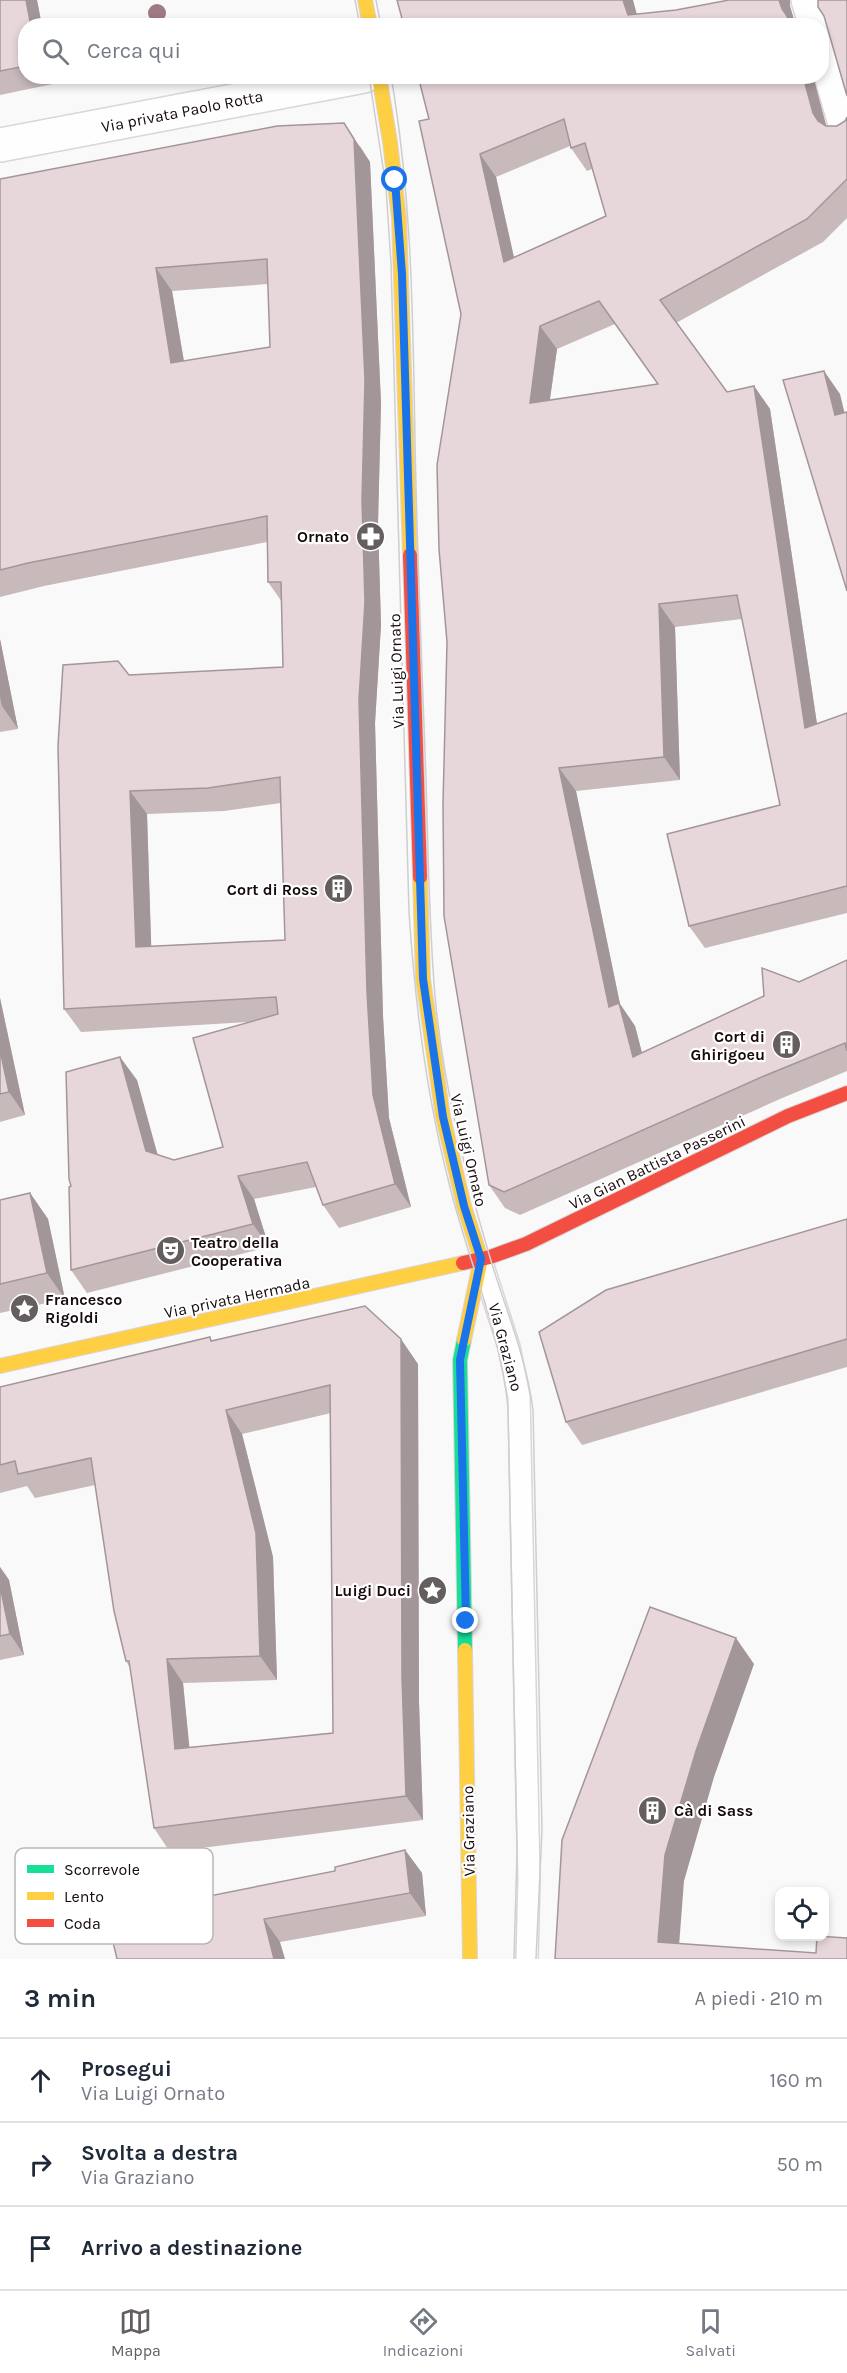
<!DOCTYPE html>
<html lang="it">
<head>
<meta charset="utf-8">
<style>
  :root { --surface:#fff; --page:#f6f6f7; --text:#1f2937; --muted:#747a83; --line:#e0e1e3; --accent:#655e5e }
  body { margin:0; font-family:Karla,sans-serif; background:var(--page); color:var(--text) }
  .controls { position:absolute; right:18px; bottom:18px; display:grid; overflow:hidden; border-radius:12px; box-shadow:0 3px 9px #0003 }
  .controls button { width:54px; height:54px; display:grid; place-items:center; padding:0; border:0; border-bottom:2px solid var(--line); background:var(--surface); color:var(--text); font:30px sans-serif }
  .stop { position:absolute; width:18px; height:18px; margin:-14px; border:4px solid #1a73e8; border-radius:50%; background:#fff }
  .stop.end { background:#1a73e8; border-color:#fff; box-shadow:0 2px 6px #0008 }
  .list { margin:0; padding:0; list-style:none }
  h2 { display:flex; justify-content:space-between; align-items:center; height:78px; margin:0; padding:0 24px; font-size:26px }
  h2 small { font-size:20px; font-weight:400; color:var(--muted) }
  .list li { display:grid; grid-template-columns:39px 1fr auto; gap:18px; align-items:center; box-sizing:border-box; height:84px; padding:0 24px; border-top:2px solid var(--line) }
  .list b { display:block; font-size:22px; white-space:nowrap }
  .list p { margin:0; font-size:20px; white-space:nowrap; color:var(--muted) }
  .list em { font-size:20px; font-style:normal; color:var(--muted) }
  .icon { flex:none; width:33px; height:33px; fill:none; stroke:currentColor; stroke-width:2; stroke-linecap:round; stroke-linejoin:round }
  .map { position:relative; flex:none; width:847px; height:1959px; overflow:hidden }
  .search { position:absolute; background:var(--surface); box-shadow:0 3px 9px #0003; left:18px; right:18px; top:18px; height:66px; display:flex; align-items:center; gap:15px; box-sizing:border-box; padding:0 21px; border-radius:24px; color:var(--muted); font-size:22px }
  .sheet { height:330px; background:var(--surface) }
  nav { display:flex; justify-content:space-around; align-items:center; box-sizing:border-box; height:84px; border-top:2px solid var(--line); background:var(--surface); font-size:16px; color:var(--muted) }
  nav a { display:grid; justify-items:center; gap:3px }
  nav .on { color:var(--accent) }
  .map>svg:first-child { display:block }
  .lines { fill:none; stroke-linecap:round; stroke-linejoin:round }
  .lane-casing { stroke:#dcd4d5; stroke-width:24 }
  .street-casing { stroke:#dcd4d5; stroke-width:36 }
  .fast-casing { stroke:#dcd4d5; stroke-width:16 }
  .slow-casing { stroke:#dcd4d5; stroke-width:16 }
  .jam-casing { stroke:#dcd4d5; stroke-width:16 }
  .lane { stroke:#fefefe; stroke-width:21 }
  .street { stroke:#fefefe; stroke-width:33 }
  .fast { stroke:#16e098; stroke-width:14 }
  .slow { stroke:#ffcf43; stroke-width:14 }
  .jam { stroke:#f24e42; stroke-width:14 }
  .tram { stroke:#cfcece; stroke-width:1.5 }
  .tree { fill:#9e7a83 }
  .wall { fill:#c8b9bb; fill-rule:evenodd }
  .shaded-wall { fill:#a29699 }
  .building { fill:#e8d7da; stroke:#a29699; stroke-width:1.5; fill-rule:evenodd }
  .route { stroke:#1a73e8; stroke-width:8 }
  .labels { text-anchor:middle; stroke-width:4.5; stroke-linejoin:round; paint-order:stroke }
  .street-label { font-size:16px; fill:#160a0b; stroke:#fff }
  .poi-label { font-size:16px; font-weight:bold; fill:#160a0b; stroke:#fff; text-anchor:end }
  .key { fill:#fff; stroke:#b9b6b6; stroke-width:1.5 }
  .key-label { font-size:16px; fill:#160a0b }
</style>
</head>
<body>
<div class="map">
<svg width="847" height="1959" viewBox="0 0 847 1959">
  <rect width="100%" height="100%" fill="#f9f9f9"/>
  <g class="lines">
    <defs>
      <path id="lane" d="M483,1266L509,1347L519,1397L529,1878L527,1959"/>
      <g id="street">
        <path d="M808,0L816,26"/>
        <path d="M822,44L847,131"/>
        <path d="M0,145L364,76"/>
      </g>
      <path id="fast" d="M464,1340L460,1360L465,1650"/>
      <g id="slow">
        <path d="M365,0L370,26"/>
        <path d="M379,76L390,142L399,218L410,555"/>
        <path d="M420,877L423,979L443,1117L464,1206L481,1259L464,1340"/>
        <path d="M0,1366L463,1263"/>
        <path d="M465,1650L470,1959"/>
      </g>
      <g id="jam">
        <path d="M410,555L420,877"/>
        <path d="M463,1263L490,1257L526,1244L788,1116L847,1093"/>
      </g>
    </defs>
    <use href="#lane" class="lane-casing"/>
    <use href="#street" class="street-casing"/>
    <use href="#fast" class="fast-casing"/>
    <use href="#slow" class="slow-casing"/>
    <use href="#jam" class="jam-casing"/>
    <use href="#lane" class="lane"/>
    <use href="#street" class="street"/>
    <use href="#fast" class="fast"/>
    <use href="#slow" class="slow"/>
    <use href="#jam" class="jam"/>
    <g class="tram">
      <path d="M355,0L360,26"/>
      <path d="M376,0L381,26"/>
      <path d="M369,76L386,187L391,263L409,912C415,1004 426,1094 449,1183C467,1259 501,1331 508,1408L517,1853L514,1959"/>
      <path d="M391,76C412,197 413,319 415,441C417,554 422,667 426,779C428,851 429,924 435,996C443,1083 464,1170 489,1254C504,1306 526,1355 533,1410L542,1830L536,1959"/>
    </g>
  </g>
  <circle class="tree" cx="157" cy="13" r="9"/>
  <g class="wall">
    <path d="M0,0H37L42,26H26V76H52L53,84L0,95Z"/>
    <path d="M418,76H813L826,126H837L845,121L847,117V218L823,242L676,323L727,392L754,386L770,409L817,724L847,713V913L705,948L689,926L780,805L742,619L675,627L680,780L576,791L620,1004L635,1026L642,1053L847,960V1071L780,1099L520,1215L505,1208L489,1185L461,314L429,119ZM570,146L571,148L587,171L592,169L606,216L514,257L496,177ZM615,324L658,384L550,400L557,349Z"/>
    <path d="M360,146L370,162L381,403L378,524L381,625L375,723L383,1016L389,1118L411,1207L339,1228L323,1205L316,1187L254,1199L269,1247L87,1293L71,1270V1186L137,1080L157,1155L174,1160L223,1147L248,1022L81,1032L64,1009L129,675L283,667L282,602L268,582L267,542L44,586L0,597V179ZM268,284L270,347L184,361L172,291ZM281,803L285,940L151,946L147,814L224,811Z"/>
    <path d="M0,639L18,729L0,732Z"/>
    <path d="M0,998L25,1115L0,1122Z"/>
    <path d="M30,1193L48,1219L65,1299L0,1313V1200Z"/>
    <path d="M847,1219V1367L582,1445L566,1422Z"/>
    <path d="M212,1340L418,1364L419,1702L423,1820L170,1852L154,1828L130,1668L126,1661L95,1485L35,1498L27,1486L0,1493V1387ZM331,1413L333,1733L189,1747L183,1683L277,1680L273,1557L242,1434Z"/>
    <path d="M0,1567L9,1580L24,1655L0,1660Z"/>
    <path d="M405,1850L422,1873L426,1916L280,1942L117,1959L335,1871Z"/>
  </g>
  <g class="shaded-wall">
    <path d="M26,0H37L42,26H31Z"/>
    <path d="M623,0H633L640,26L628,15Z"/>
    <path d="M779,0H790V6L796,26H789Z"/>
    <path d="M48,76H52L53,84Z"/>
    <path d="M803,76H813L829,136L813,113Z"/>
    <path d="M344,123L370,162L381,403L378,524L381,625L375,723L383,1016L389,1118L411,1207L395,1184L373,1095L367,992Z"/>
    <path d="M480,154L496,177L520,285L504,262Z"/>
    <path d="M156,268L172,291L188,386L171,363Z"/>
    <path d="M540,326L557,349L546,426L530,403Z"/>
    <path d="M824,371L840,394L847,423L835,415Z"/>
    <path d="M754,386L770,409L821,751L805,728Z"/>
    <path d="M659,604L675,627L680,780L664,757Z"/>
    <path d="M0,639L18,729L2,706L0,697Z"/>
    <path d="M559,768L576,791L620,1004L635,1026L649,1080L633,1057L609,1007Z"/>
    <path d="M130,791L147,814L152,970L136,947Z"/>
    <path d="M0,998L25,1115L9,1092L0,1050Z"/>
    <path d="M120,1057L137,1080L163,1174L146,1151Z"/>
    <path d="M238,1176L254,1199L269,1247L253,1224Z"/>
    <path d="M30,1193L48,1219L65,1299L47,1273Z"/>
    <path d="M401,1339L418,1364L419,1702L423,1820L406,1796L402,1678Z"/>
    <path d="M226,1410L242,1434L273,1557L277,1680L260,1656Z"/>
    <path d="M0,1567L9,1580L24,1655L10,1634L0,1586Z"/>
    <path d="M736,1638L754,1664L714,1777L684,1881L678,1959L658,1942L665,1855L696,1751Z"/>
    <path d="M167,1659L183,1683L192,1773L175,1749Z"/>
    <path d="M405,1850L422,1873L426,1916L410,1893Z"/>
    <path d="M264,1919L280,1942L285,1959H274Z"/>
  </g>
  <g class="building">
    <path d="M0,0H26L31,26H26V66L0,71Z"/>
    <path d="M397,0H623L628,15L676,10L729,0H779L782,9L787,16L789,26H404Z"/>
    <path d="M818,0H847V96L824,16L818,7Z"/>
    <path d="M418,76H803L813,113L818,121L826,126H837L845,121L847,117V179L807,219L660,300L727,392L754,386L805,728L847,713V886L689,926L667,834L780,805L737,595L659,604L664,757L559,768L609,1007L619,1003L633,1057L764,996L762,968L799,982L847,960V1051L845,1043L764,1076L504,1192L489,1185L444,916L443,804L447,642L439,549L437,465L461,314L419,121L429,119ZM564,119L571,148L585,143L606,216L504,262L480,154ZM599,301L658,384L530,403L540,326Z"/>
    <path d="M344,123L354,139L365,380L362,501L365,602L359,700L367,992L373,1095L395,1184L323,1205L307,1162L238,1176L253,1224L71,1270L69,1187L71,1186L69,1179L66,1072L120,1057L146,1151L174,1160L223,1147L193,1038L278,1014L276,997L64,1009L58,746L63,665L118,661L129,675L283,667L281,582H268L267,516L28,563L0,570V179L277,126ZM267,259L270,347L171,363L156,268ZM280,777L285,940L136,947L130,791L208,788Z"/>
    <path d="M824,371L835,415L847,412V591L783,380Z"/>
    <path d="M0,1050L9,1092L0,1094Z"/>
    <path d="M30,1193L47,1273L0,1284V1200Z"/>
    <path d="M847,1219V1339L566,1422L539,1332L606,1290Z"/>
    <path d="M365,1306L401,1339L402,1678L406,1796L154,1828L129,1661H126L114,1611L91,1458L18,1474L15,1461L0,1465V1387L210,1337L211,1341ZM330,1385L333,1733L175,1749L167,1659L260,1656L256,1533L226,1410Z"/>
    <path d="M0,1586L10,1634L0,1636Z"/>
    <path d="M650,1607L736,1638L696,1751L665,1855L658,1942L816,1953L817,1936L847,1938V1959H555L562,1840Z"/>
    <path d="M405,1850L410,1893L264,1919L274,1959H117L108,1921L199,1900V1898L335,1871V1867Z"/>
  </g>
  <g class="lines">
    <path class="route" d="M395,180L402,274L423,979L443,1117L464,1206L481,1259L460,1360L466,1621"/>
  </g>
  <defs>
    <symbol id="pharmacy-disc" viewBox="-11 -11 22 22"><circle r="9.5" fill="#655e5e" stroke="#fff"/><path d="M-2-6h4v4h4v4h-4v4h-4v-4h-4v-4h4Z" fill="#fff"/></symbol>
    <symbol id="building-disc" viewBox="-11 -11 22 22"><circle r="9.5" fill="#655e5e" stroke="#fff"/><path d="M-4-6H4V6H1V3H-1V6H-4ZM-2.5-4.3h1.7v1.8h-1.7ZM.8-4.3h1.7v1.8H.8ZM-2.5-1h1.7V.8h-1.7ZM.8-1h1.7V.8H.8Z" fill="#fff"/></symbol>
    <symbol id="theatre-disc" viewBox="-11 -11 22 22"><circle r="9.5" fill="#655e5e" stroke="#fff"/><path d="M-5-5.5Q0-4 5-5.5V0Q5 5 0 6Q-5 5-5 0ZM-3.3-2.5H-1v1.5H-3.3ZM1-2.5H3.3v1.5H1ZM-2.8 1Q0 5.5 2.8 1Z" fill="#fff"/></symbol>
    <symbol id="sight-disc" viewBox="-11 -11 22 22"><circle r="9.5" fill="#655e5e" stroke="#fff"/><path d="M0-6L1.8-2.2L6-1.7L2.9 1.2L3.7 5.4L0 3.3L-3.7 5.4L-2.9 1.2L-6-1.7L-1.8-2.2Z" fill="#fff"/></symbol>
  </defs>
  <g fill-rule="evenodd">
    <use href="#pharmacy-disc" x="354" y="520" width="33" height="33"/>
    <use href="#building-disc" x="322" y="872" width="33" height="33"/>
    <use href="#building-disc" x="770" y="1028" width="33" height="33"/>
    <use href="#theatre-disc" x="154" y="1234" width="33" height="33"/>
    <use href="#sight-disc" x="8" y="1292" width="33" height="33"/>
    <use href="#sight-disc" x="416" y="1574" width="33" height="33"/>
    <use href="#building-disc" x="636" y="1794" width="33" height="33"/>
  </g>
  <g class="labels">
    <g class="street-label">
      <text transform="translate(182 111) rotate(-11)" y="6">Via privata Paolo Rotta</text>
      <text transform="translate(396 671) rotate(-92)" y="6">Via Luigi Ornato</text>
      <text transform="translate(469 1150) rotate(77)" y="6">Via Luigi Ornato</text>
      <text transform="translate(657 1162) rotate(-26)" y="6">Via Gian Battista Passerini</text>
      <text transform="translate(237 1297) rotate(-12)" y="6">Via privata Hermada</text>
      <text transform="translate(506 1347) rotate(75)" y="6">Via Graziano</text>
      <text transform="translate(468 1831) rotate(-91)" y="6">Via Graziano</text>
    </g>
    <g class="poi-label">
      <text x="349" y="542">Ornato</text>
      <text x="318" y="895">Cort di Ross</text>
      <text x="765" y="1042">Cort di<tspan x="765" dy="18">Ghirigoeu</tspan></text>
      <text x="191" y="1248" text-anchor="start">Teatro della<tspan x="191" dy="18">Cooperativa</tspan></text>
      <text x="45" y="1305" text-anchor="start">Francesco<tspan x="45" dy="18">Rigoldi</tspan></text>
      <text x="411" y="1596">Luigi Duci</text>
      <text x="674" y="1816" text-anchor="start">Cà di Sass</text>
    </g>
  </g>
  <rect x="15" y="1848" width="198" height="96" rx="9" class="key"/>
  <rect x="27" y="1865" width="27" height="8" fill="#16e098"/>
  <rect x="27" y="1892" width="27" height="8" fill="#ffcf43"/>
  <rect x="27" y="1919" width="27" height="8" fill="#f24e42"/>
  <g class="key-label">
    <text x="64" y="1875">Scorrevole</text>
    <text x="64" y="1902">Lento</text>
    <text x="64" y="1929">Coda</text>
  </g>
</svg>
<div class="controls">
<button><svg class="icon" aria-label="locate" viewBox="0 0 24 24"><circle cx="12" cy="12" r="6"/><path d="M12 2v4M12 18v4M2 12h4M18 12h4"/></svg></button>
</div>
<div class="stop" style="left:395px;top:180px"></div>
<div class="stop end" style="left:466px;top:1621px"></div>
<div class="search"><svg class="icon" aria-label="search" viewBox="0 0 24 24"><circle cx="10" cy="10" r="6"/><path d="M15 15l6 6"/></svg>Cerca qui</div>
</div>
<section class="sheet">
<h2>3 min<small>A piedi · 210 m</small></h2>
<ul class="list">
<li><svg class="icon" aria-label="ahead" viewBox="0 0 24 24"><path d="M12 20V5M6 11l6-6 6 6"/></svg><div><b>Prosegui</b><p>Via Luigi Ornato</p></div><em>160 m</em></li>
<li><svg class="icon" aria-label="right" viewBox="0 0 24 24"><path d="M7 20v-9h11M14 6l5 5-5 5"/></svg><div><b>Svolta a destra</b><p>Via Graziano</p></div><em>50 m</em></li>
<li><svg class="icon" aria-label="arrive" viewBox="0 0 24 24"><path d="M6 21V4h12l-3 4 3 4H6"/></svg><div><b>Arrivo a destinazione</b></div></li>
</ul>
</section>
<nav>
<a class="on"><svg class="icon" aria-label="map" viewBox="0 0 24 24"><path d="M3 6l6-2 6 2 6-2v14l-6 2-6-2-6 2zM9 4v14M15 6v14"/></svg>Mappa</a>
<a><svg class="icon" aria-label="directions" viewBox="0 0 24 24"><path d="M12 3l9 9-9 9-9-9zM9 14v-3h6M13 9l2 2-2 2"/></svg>Indicazioni</a>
<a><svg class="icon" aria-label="saved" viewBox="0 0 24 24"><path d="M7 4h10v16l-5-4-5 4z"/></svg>Salvati</a>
</nav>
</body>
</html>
